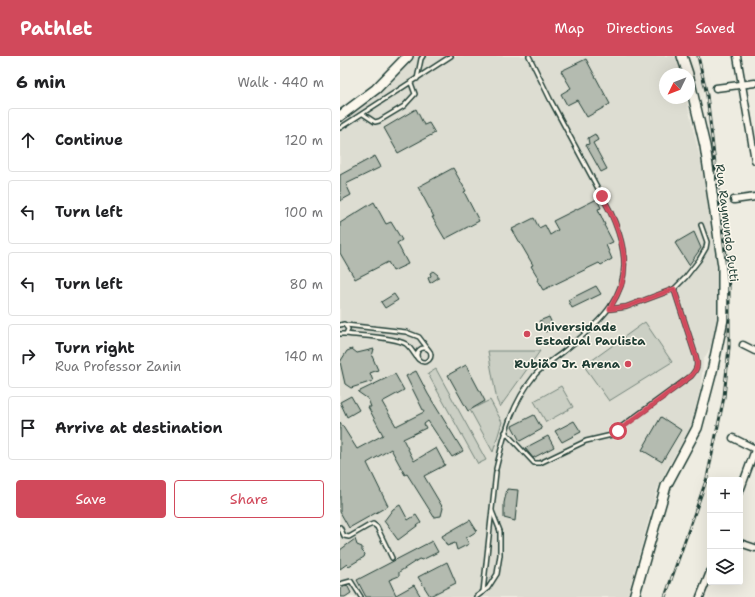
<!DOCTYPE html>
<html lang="en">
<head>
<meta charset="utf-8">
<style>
  :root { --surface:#fff; --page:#f6f6f6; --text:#202124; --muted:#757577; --line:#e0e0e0; --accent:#d1495b }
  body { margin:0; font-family:"Shantell Sans",sans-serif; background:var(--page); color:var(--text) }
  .controls { position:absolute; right:12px; bottom:12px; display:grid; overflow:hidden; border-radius:4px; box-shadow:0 4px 16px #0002 }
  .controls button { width:36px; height:36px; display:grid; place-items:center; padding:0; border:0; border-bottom:1px solid var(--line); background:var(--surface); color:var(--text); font:20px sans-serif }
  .compass { position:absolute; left:319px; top:12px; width:36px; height:36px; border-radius:50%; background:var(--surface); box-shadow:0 4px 16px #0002; rotate:227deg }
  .stop { position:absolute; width:12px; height:12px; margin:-9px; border:3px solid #d1495b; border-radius:50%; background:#fff }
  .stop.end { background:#d1495b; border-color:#fff; box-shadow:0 1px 4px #0008 }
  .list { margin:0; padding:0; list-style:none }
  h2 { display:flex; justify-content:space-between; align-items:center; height:52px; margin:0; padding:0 16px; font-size:17px }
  h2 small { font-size:13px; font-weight:400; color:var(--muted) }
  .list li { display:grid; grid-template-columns:26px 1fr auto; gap:12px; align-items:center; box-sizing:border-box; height:64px; margin:0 8px 8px; padding:0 8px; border:1px solid var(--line); border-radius:4px }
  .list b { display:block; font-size:15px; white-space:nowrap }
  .list p { margin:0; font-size:13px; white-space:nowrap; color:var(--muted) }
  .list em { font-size:13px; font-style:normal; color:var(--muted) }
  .actions { display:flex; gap:8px; padding:12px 16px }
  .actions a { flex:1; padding:9px 0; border:1px solid var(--accent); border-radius:4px; text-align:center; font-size:14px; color:var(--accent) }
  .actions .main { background:var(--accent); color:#fff }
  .icon { flex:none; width:22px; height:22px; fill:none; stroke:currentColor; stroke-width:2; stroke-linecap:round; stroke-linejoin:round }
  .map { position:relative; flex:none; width:415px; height:541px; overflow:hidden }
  header { display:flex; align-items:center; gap:24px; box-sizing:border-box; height:56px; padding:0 20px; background:var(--accent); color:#fff }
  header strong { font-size:19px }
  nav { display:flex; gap:22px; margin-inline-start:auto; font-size:14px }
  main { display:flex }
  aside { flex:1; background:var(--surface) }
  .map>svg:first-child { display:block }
  .built { fill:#ddddd2 }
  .green { fill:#cbcfc4; stroke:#75867c }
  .building { fill:#b4bbb0; stroke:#1f3d34 }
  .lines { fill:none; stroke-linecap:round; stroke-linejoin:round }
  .lane-casing { stroke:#1f3d34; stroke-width:6 }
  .street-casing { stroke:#1f3d34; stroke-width:9 }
  .secondary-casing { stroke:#1f3d34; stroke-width:12 }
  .lane { stroke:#fbf7ec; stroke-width:3 }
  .street { stroke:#fbf7ec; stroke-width:6 }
  .secondary { stroke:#fbf7ec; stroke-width:9 }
  .rail-casing { stroke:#1f3d34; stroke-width:3 }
  .rail { stroke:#fbf7ec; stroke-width:1.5; stroke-dasharray:4.5; stroke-linecap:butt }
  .route { stroke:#d1495b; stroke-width:5 }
  .poi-dot { fill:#d1495b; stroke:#fbf7ec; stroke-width:1.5 }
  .labels { text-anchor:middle; stroke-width:3; stroke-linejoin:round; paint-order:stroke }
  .street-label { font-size:12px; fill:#1f3d34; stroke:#fbf7ec }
  .poi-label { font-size:12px; font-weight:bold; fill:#1f3d34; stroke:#fbf7ec; text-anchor:start }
</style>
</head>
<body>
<header>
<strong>Pathlet</strong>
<nav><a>Map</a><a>Directions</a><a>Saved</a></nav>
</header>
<main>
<aside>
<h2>6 min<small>Walk · 440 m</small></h2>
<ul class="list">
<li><svg class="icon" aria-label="ahead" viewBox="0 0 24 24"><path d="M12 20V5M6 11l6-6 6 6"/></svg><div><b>Continue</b></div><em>120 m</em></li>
<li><svg class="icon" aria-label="left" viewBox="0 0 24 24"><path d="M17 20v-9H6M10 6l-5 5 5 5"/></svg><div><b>Turn left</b></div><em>100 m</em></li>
<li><svg class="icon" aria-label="left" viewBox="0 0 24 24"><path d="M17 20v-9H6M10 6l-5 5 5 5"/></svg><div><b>Turn left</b></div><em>80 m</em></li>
<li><svg class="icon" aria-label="right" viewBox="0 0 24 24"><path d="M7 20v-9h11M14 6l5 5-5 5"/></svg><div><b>Turn right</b><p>Rua Professor Zanin</p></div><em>140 m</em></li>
<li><svg class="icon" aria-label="arrive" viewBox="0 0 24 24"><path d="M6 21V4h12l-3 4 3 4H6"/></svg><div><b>Arrive at destination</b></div></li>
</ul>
<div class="actions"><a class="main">Save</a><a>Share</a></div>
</aside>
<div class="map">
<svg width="415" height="541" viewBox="0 0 415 541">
  <rect width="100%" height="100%" fill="#eeece1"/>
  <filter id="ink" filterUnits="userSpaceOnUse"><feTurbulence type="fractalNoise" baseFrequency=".025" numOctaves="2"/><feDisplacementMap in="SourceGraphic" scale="8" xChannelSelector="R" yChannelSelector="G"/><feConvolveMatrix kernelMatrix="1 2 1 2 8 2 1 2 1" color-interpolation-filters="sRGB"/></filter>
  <g filter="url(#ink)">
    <path class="built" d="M72,0H335L341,18H325V42H346L362,111L379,226L378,265L370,292L363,305L361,330L350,372L328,411L317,434L287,541H0V62Z"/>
    <g class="green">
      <path d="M305,266L332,306L269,345L244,310Z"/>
      <path d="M148,295H200L160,351L157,345Z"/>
      <path d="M96,313L146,404L138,408L88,318Z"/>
      <path d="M221,330L233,351L206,366L194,345Z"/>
      <path d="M150,344L162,366L153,396L130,354Z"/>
    </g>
    <g class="building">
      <path d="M246,3L270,48L247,61L237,44L227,49L221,38L231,32L221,15Z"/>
      <path d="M76,53L84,69L89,67L95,77L58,97L44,72Z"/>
      <path d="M255,78L258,84L253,87L267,113L261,116L246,89L249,88L248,82Z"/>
      <path d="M35,100L41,111L6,128L11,139L0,145V119Z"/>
      <path d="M113,112L126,135L124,136L139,165L105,183L92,161H94L78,131Z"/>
      <path d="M257,143L261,152L258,153L265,169H264L273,186L266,189L272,203L261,209L259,207L203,234L197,224L199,223L191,210L193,209L172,173L194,162L199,172L205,169L210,179L218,174L213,165Z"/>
      <path d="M34,146L46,168L51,166L62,184L57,187L68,208L53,215L48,206L15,223L0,197V167Z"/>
      <path d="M354,176L361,192L349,209L335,187Z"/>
      <path d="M93,215L98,219V222L90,227L88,222L91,220L90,217Z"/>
      <path d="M256,230L261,238L232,252L228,244Z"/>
      <path d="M54,238L58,244L45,252L41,246Z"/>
      <path d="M209,261L214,272L205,276L199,265Z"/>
      <path d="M12,293L17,297L34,293L32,300L38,314L30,317L33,325L11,332L5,328L0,306L7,295Z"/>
      <path d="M126,309L145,345L128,355L108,319Z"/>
      <path d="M76,315L88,338L123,395L112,401L88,365L84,368L86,372L63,383L74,405L96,392L105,409L84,420L103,452L101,460L94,461L67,418L65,419L51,393L27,407L48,450L9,472L0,456V366L17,393L43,379L28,351H31L28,343L18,336L55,318L64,334L42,346L56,370L84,356L66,320Z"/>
      <path d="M11,340L19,354L7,361L0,346Z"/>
      <path d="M194,359L202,373L180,385L172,370Z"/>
      <path d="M321,361L341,374L322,406L302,394Z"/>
      <path d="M234,365L241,376L222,386L215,375Z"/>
      <path d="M208,380L214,391L193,402L185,392Z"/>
      <path d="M167,433L178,434L175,465L164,462V447Z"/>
      <path d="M60,449L68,464L76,459L81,467L58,484L44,465L53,453Z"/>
      <path d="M130,464L137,475L126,482L129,488L117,494L115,487L107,490L102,480Z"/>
      <path d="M15,483L17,489L22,491V495L25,498L24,501L9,510L7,508L0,513V494Z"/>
      <path d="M92,485L98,496L82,504L79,503L59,516V520L49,524L56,539L74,529L81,541H26L17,524Z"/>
      <path d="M107,506L116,527L90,540L78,521Z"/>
      <path d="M7,529L11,537L5,541H0V533Z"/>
    </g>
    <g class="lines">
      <defs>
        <g id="lane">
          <path d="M77,23L81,3L83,0"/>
          <path d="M23,58L35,66L39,65L64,50L75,38L71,27"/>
          <path d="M0,72L111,0"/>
          <path d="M270,253L286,251L334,233L345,222L359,204L366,192L367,186L361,169"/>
          <path d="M0,269L4,268L8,273L6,278H0"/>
          <path d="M6,269L66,276L79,281L88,293"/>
          <path d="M6,278C20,280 55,281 66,288C71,292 74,298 78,303"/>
          <circle cx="84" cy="299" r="7"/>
          <path d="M165,376L194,407H200L246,385L276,378L281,371L351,320C357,313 358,310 356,301L334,233"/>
          <path d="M156,413C165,376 171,349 195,319C202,310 219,300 228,292C259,267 291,239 283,195C281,181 276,168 270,155L211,45L189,0"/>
          <path d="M0,471L4,480L9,481L28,470L33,468L37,471L52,502"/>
          <path d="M0,528L11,525L21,541"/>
          <path d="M143,536L156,416"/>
          <path d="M136,541L148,532L157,518L160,499V475L152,455"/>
        </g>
        <g id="street">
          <path d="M397,0L415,104"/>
          <path d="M376,32L415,27"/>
          <path d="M394,144L415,141"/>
          <path d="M403,289L415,295"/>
          <path d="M393,382L415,393"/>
          <path d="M400,435L415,394"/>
          <path d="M400,487L415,492"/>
          <path d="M360,541L370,516"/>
        </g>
        <g id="secondary">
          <path d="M342,0L348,18"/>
          <path d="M0,60L36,33L68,0"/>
          <path d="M294,541L326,430L357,372L373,311L383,263V210L365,90L349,22"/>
        </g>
      </defs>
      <use href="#lane" class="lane-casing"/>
      <use href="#street" class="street-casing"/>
      <use href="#secondary" class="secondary-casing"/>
      <use href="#lane" class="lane"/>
      <use href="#street" class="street"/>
      <use href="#secondary" class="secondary"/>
      <defs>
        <path id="rail" d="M325,541L367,422L384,341L389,291V231L367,39L358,0"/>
      </defs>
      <use href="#rail" class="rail-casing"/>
      <use href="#rail" class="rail"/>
    </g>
  </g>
  <g class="lines" filter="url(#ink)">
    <path class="route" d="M262,140C276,165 290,198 282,227C279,236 274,244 270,253L286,251L334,233L356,301C358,310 357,313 351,320L278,375"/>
  </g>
  <g class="poi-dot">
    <circle cx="187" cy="278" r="4"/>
    <circle cx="288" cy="308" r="4"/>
  </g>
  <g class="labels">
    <g class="street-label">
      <text transform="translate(387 167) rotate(83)" y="4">Rua Raymundo Putti</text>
    </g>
    <g class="poi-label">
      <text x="195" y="275">Universidade<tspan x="195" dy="14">Estadual Paulista</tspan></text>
      <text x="280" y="312" text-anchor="end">Rubião Jr. Arena</text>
    </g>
  </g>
</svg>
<div class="controls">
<button>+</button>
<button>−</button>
<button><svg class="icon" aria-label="layers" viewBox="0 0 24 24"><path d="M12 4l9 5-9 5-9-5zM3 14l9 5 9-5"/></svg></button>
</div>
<svg class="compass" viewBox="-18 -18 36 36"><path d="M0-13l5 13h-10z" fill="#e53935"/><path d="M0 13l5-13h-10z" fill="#757577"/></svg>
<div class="stop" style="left:278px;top:375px"></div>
<div class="stop end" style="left:262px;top:140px"></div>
</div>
</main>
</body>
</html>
